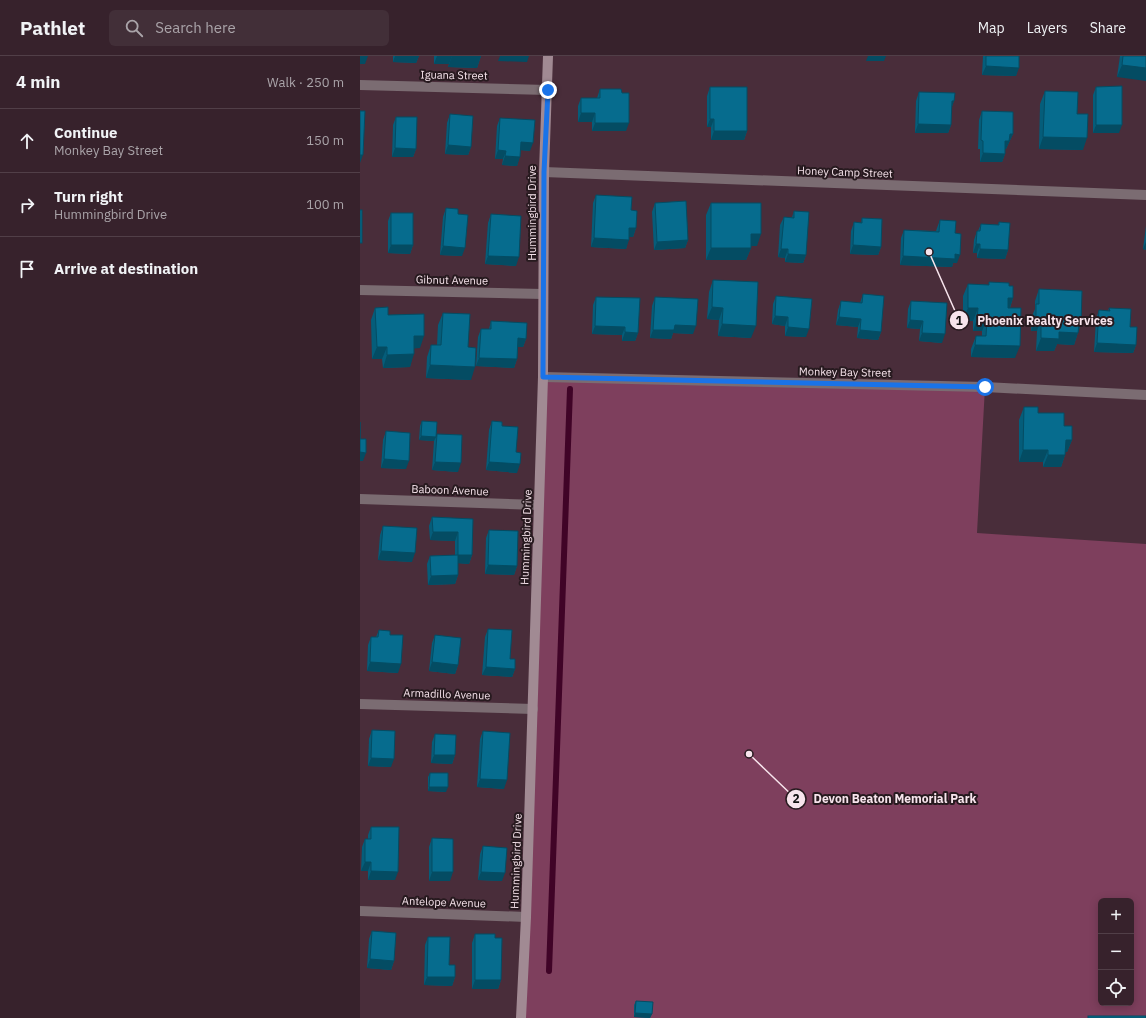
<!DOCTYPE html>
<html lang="en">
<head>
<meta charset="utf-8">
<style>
  :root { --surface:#37222c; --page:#422f38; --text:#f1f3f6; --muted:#aaa4a9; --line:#513f48 }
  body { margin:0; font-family:"IBM Plex Sans",sans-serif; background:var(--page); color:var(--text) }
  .controls { position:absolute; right:12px; bottom:12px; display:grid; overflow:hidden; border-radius:6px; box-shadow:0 2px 10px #0003 }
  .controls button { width:36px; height:36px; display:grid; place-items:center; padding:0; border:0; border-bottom:1px solid var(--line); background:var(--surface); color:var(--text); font:20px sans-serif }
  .stop { position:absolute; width:12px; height:12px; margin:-9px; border:3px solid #1a73e8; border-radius:50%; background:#fff }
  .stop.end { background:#1a73e8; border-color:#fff; box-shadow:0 1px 4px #0008 }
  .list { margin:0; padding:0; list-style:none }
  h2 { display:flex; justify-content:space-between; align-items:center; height:52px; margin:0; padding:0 16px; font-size:17px }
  h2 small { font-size:13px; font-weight:400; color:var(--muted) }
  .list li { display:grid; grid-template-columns:26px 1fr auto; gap:12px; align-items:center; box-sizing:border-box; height:64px; padding:0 16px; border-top:1px solid var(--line) }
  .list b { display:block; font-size:15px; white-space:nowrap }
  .list p { margin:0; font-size:13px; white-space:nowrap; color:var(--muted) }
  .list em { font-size:13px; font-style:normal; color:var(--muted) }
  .icon { flex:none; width:22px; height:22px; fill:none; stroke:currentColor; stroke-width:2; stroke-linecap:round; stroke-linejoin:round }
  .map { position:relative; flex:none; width:786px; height:962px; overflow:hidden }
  header { display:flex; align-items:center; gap:24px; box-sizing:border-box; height:56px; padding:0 20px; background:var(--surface); border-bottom:1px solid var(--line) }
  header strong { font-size:19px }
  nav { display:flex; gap:22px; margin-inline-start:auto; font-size:14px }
  .search { width:280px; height:36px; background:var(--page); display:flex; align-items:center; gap:10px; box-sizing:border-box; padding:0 14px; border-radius:6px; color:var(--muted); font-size:15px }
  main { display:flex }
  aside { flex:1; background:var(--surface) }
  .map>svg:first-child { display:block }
  .green { fill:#7e3f5d; fill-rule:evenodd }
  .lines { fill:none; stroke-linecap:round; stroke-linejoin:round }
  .stream { stroke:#400427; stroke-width:6 }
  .street { stroke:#7b6c72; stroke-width:10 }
  .secondary { stroke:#a18a93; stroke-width:10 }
  .wall { fill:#055d7a }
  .shaded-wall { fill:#044c63 }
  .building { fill:#066c8e; stroke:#044c63 }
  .route { stroke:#1a73e8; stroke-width:5 }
  .labels { text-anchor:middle; stroke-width:4; stroke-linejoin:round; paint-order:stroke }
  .street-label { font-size:11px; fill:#f7e4ec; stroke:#271a1f }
  .leader { fill:none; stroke:#f7e4ec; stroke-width:1.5 }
  .callout-dot { fill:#f7e4ec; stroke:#271a1f; stroke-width:1.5 }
  .mark-label { font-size:12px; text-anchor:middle; font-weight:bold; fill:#111 }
  .callout-label { font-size:12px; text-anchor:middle; font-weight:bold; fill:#f7e4ec; stroke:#271a1f; stroke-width:4; stroke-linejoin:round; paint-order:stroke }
</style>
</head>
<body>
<header>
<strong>Pathlet</strong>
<div class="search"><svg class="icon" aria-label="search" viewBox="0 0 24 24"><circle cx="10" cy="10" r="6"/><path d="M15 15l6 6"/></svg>Search here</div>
<nav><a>Map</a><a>Layers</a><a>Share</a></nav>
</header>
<main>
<aside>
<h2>4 min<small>Walk · 250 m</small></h2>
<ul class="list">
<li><svg class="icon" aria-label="ahead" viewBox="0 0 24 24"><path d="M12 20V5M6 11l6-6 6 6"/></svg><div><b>Continue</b><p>Monkey Bay Street</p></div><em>150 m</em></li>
<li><svg class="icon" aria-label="right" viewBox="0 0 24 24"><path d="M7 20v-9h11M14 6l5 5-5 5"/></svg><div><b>Turn right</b><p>Hummingbird Drive</p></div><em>100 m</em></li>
<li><svg class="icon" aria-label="arrive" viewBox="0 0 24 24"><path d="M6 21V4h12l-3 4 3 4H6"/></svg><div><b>Arrive at destination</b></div></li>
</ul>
</aside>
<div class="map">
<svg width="786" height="962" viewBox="0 0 786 962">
  <rect width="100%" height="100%" fill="#492d3a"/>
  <path class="green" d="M183,321L625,331L617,477L786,488V962H161ZM741,845H771V947H741Z"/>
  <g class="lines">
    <path class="stream" d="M189,915L210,333"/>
    <g class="street">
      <path d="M0,29L188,34"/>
      <path d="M184,116L786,139"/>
      <path d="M0,234L183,238"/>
      <path d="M183,321L625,331L786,339"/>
      <path d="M0,443L178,449"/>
      <path d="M0,648L173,653"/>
      <path d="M0,855L166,861"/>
    </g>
    <path class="secondary" d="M161,962L166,861L183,321L184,116L188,0"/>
  </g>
  <g class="wall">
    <path d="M33,0H59L56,7L33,6Z"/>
    <path d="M74,0H121L117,12L88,11L89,8H74Z"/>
    <path d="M623,0H659L656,20L622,19Z"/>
    <path d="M760,0H786L757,21Z"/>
    <path d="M350,31L387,75L384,84H351V71H347V40Z"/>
    <path d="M736,31L759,77H733V39Z"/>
    <path d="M240,33L266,75H232V66H218V50L221,42H237Z"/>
    <path d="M685,35L717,58L723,94L679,93L680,48Z"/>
    <path d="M559,36L594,45L591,53V69L588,77H555L556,45Z"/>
    <path d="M622,55L653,78L646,93H645V98L642,106H620V93H618L619,64Z"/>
    <path d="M90,58L111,91L108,99L85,98L87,67Z"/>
    <path d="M36,61L56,93L53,101H32L33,69Z"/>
    <path d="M140,62L170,95L161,94L157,110L142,109L143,103H135L137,70Z"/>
    <path d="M236,139L271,154L276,172L273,181H269L266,193L231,191L233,147Z"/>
    <path d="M295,147L328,184L325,192L294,194L292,156Z"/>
    <path d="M351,147L397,190H391V192L386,204H346V159Z"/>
    <path d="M86,152L98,158L102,200L80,199L83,161Z"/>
    <path d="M434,155L446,199L443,207L425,206V202L418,201L420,169L424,161H432Z"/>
    <path d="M31,157L53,189L50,198L28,197V165Z"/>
    <path d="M131,158L156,210L125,208L128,167Z"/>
    <path d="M502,162L521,191L518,199L490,198L491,175L494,166L501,167Z"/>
    <path d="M580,164L595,177L597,207H593L592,211L540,209L541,182L544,174L576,175L577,172Z"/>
    <path d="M639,166L648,194L645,203L617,202V197H613L614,184L617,175H618L621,168L638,169Z"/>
    <path d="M786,170V194L783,193Z"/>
    <path d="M353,224L391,282L358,280L359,264L347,263L349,236Z"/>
    <path d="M629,226L649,230L653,242L650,252L655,302L611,301V293L616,280H622V275H613V265L603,264V240L608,228L629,229Z"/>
    <path d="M679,233L721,267L714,289L697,288L694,295H676L677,275H671L672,260L675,253V245Z"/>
    <path d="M503,238L521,276L518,284L497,282L498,271L476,269L478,254L481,245L500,247Z"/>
    <path d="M416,240L446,281L425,280V270L412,268L413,248Z"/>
    <path d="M236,241L278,277L275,285H262V279L232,278L233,249Z"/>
    <path d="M295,241L333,278L313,277L311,283L290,282L292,250Z"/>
    <path d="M551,245L582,287L559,285L560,273L547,272L548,253Z"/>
    <path d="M15,252L28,259L60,292H54L50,311L23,312L22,303H12L11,264Z"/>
    <path d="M749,252L770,271L776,289L773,297L734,296L736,263L739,254L748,255Z"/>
    <path d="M83,257L108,291L111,324L66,322L67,301L71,289H77L78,269Z"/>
    <path d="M131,265L166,283L163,291H158L157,303L154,312L116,310L118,281L121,273H129Z"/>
    <path d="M664,351L678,357L704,370L712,384L707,396H705V399L701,411H683V406H659V364Z"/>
    <path d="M62,365L76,379L98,416L72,414L74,385L59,384L60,370Z"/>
    <path d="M132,365L142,370L156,396L157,417L126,414L129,374Z"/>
    <path d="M26,375L46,413L21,412L23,384Z"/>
    <path d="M72,461L113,463L112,499L109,508L98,507V519L95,528L68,529L67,508L70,500L95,499V485L70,484L69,470Z"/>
    <path d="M23,470L52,506L18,504L20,479Z"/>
    <path d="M129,474L157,510L154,519L125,518L126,482Z"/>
    <path d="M128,573L150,603L155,613L152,621L122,619L125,581Z"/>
    <path d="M19,574L30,579L38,617L7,615L8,589L11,581H16Z"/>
    <path d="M75,579L98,609L95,618L69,615L72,587Z"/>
    <path d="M12,674L31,711L8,710L9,683Z"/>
    <path d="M123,675L144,733L117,731L120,683Z"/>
    <path d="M75,678L95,699L92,708L71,707L72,686Z"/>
    <path d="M70,717L86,736L68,735V721Z"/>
    <path d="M11,771L35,824H8V815H1L2,791L5,783H8V779Z"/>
    <path d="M72,782L90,825H69V791Z"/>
    <path d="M123,790L142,825L118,824L120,798Z"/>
    <path d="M12,875L34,905L31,914L7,912L9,883Z"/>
    <path d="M115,878L141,924L138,933H112V887Z"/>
    <path d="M68,881L89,909L95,921L92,930L64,929L65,889Z"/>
    <path d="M276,945L292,958L290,962L274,961V949Z"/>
  </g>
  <g class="shaded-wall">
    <path d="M0,0H8L5,8H0Z"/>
    <path d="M35,0H59L56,7L33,6Z"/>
    <path d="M77,0H92L89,8H74Z"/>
    <path d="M92,0H121L117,12L88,11Z"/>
    <path d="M140,0H169L167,6L138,5Z"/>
    <path d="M508,0H526L524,5H506Z"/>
    <path d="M762,9L786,12V25L757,21Z"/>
    <path d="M626,10L659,12L656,20L622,19Z"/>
    <path d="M592,45H594L591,53Z"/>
    <path d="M221,57H235L232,66H218Z"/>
    <path d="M350,63H354L351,71H347Z"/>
    <path d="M235,67H269L266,75H232Z"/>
    <path d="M558,68L591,69L588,77H555Z"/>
    <path d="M736,69H762L759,77H733Z"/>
    <path d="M354,75H387L384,84H351Z"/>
    <path d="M650,78H653L646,93H642L645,85Z"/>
    <path d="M683,81L727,82L723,94L679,93Z"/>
    <path d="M161,86L173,87L170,95L158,94Z"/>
    <path d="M88,89L111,91L108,99L85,98Z"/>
    <path d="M35,92L56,93L53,101H32Z"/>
    <path d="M138,94L146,95L143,103H135Z"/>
    <path d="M623,97L645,98L642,106H620Z"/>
    <path d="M0,99H3L0,107Z"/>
    <path d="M145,100L160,101L157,110L142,109Z"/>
    <path d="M269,172H276L273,181H266Z"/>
    <path d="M391,178H401L397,190H386Z"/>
    <path d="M234,182L269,184L266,193L231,191Z"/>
    <path d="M328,184L325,192L294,194L297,186Z"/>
    <path d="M786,186V194L783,193Z"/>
    <path d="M616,188H620L617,197H613Z"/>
    <path d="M31,189H53L50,198L28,197Z"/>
    <path d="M493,189L521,191L518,199L490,198Z"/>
    <path d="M83,190L105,192L102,200L80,199Z"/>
    <path d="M351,192H391L386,204H346Z"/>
    <path d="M421,193H428L425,202L418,201Z"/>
    <path d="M620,193L648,194L645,203L617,202Z"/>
    <path d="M428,198L446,199L443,207L425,206Z"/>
    <path d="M595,198L600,199L597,207H593L592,211L540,209L543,200Z"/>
    <path d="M128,200L159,201L156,210L125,208Z"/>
    <path d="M648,242H653L649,254H644Z"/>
    <path d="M352,251L363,252L359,264L347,263Z"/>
    <path d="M608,252H618L613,265L603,264Z"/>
    <path d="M415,260L428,261L425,270L412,268Z"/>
    <path d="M479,261L501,263L498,271L476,269Z"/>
    <path d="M676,262L681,263L677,275H671Z"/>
    <path d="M617,263H627L622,275H613Z"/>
    <path d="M550,264L563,265L560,273L547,272Z"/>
    <path d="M719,267H721L714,289L697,288L694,295H676L681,282L699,276Z"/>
    <path d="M362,268L396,270L391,282L358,280Z"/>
    <path d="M315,269L336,270L333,278L313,277L311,283L290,282L293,274Z"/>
    <path d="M235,270L265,271L262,279L232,278Z"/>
    <path d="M428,271L449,273L446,281L425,280Z"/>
    <path d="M500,274L521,276L518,284L497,282Z"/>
    <path d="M265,276L278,277L275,285H262Z"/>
    <path d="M562,277L585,278L582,287L559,285Z"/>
    <path d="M54,280H64L60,292L49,293Z"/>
    <path d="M158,282L166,283L163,291H155Z"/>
    <path d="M737,287L776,289L773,297L734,296Z"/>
    <path d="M615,289L660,290L655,302L611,301Z"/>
    <path d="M17,291H27L22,303H12Z"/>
    <path d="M54,298L50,311L23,312L27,299Z"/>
    <path d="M119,302L157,303L154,312L116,310Z"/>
    <path d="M70,309L115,311L111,324L66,322Z"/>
    <path d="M61,380L76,381L74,385L59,384Z"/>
    <path d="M706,384H712L707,396H701Z"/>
    <path d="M663,394H688L683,406H659Z"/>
    <path d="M0,396L6,397L3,405H0Z"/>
    <path d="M688,399H705L701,411H683Z"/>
    <path d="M24,403L49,405L46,413L21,412Z"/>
    <path d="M75,406L101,407L98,416L72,414Z"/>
    <path d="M129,406L160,408L157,417L126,414Z"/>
    <path d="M73,476H98L95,485L70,484Z"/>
    <path d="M21,495L55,497L52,506L18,504Z"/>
    <path d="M98,499H112L109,508L95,507Z"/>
    <path d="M128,509L157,510L154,519L125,518Z"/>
    <path d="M98,519L95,528L68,529L71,520Z"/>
    <path d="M10,606L41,608L38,617L7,615Z"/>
    <path d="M72,606L98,609L95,618L69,615Z"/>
    <path d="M126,611L155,613L152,621L122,619Z"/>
    <path d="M74,699H95L92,708L71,707Z"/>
    <path d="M11,702L34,703L31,711L8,710Z"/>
    <path d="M120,723L147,724L144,733L117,731Z"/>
    <path d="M69,731H88L86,736L68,735Z"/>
    <path d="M5,806H11L8,815H1Z"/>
    <path d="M11,815L38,816L35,824H8Z"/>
    <path d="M72,816H93L90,825H69Z"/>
    <path d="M121,816L145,817L142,825L118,824Z"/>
    <path d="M10,903L34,905L31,914L7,912Z"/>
    <path d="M67,921H95L92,930L64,929Z"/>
    <path d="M115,924H141L138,933H112Z"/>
    <path d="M275,957L292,958L290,962L274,961Z"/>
  </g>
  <g class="building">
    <path d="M626,0H659V12L626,10Z"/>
    <path d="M763,0H786V12L762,9Z"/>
    <path d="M762,30V69H736V31Z"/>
    <path d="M350,31H387V75H354V63H350Z"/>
    <path d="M240,33H261L262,37H269V67H235V57H221V42H240Z"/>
    <path d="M685,35L718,36L717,58H728L727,82L683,81Z"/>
    <path d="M559,36L595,37L594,45H592L591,69L558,68Z"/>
    <path d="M0,55H5L3,99H0Z"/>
    <path d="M622,55L653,56V78H650L649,85H645V98L623,97V85L621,84Z"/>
    <path d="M90,58L113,60L111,91L88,89Z"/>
    <path d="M36,61H57L56,93L35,92Z"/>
    <path d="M140,62L175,64L173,87L161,86L160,101L145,100L146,95L138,94Z"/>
    <path d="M236,139L272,141L271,154L277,155L276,172H269V184L234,182Z"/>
    <path d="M326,145L328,184L297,186L295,147Z"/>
    <path d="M351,147H401V178H391V192H351Z"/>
    <path d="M86,152L98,153V158L108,159L105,192L83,190Z"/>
    <rect x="0" y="154" width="2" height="33"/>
    <path d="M434,155L449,156L446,199L428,198V193H421L424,161L434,162Z"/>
    <rect x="31" y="157" width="22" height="32"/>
    <path d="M131,158L161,160L159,201L128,200Z"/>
    <path d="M502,162L522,163L521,191L493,189L494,166L502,167Z"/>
    <path d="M580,164L596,165L595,177L601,178L600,199L595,198V203L543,200L544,174L579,176Z"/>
    <path d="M639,166L650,167L648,194L620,193V188H616L617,175H620L621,168L639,169Z"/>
    <path d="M353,224L398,226L396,270L362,268L363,252L352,251Z"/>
    <path d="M629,226L649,227V230H653V242H648V252H661L660,290L615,289L616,280H626L627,263H617L618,252H608V228L629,229Z"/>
    <path d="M679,233L722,235L721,267H719L718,277L699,276V283L681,282V263L676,262V248H679Z"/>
    <path d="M503,238L524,240L521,276L500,274L501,263L479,261L481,245L502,247Z"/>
    <path d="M416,240L452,243L449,273L428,271V261L415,260Z"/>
    <path d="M236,241L280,242L278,277L265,276V271L235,270Z"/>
    <path d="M295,241L338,243L336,270L315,269L314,274H293Z"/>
    <path d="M551,245L587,247L585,278L562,277L563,265L550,264Z"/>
    <path d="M28,251V259L64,258V280H54V298L27,299V291H17L15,252Z"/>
    <path d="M749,252L771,253L770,271H777L776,289L737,287L739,254L750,255Z"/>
    <path d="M83,257L110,258L108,291L116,292L115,311L70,309L71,289H81Z"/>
    <path d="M131,265L167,267L166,283L158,282L157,303L119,302L121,273H131Z"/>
    <path d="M664,351H678V357H704V370H712V384H706L705,399H688V394H663Z"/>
    <path d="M62,365L77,366L76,381L61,380Z"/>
    <path d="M132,365L142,366V370L158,371L156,396L161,397L160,408L129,406Z"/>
    <path d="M0,366V383H6V397L0,396V403Z"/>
    <path d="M26,375L50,377L49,405L24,403Z"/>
    <path d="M77,378L102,379L101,407L75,406Z"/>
    <path d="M72,461L113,463L112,499H98V519L71,520L70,500L98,499V476H73Z"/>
    <path d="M23,470L57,472L55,497L21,495Z"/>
    <path d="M129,474L158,475L157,510L128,509Z"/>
    <path d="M128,573L152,574L150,603H155V613L126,611Z"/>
    <path d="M19,574L30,575V579H43L41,608L10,606L11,581H18Z"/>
    <path d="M75,579L101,582L98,609L72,606Z"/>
    <path d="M12,674L35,675L34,703L11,702Z"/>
    <path d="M123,675L150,677L147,724L120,723Z"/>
    <path d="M75,678L96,679L95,699H74Z"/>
    <path d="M70,717H88V731H69Z"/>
    <path d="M11,771H39L38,816L11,815V806H5V783H11Z"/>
    <path d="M72,782L93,783V816H72Z"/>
    <path d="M123,790L147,792L145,817L121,816Z"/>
    <path d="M12,875L36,877L34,905L10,903Z"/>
    <path d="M115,878H135V882H142L141,924H115Z"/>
    <path d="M68,881H90L89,909H95V921H67Z"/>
    <path d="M276,945L293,946L292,958L275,957Z"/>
    <rect x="728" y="960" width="58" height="2"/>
  </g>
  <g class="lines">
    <path class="route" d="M188,34L184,116L183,321L625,331"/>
  </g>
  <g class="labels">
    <g class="street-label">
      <text transform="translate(94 19) rotate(1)" y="4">Iguana Street</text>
      <text transform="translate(485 116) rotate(2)" y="4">Honey Camp Street</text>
      <text transform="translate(172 157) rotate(-90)" y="4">Hummingbird Drive</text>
      <text transform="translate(92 224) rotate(1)" y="4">Gibnut Avenue</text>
      <text transform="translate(485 316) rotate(1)" y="4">Monkey Bay Street</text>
      <text transform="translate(90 434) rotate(2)" y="4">Baboon Avenue</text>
      <text transform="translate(166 481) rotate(-88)" y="4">Hummingbird Drive</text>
      <text transform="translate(87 638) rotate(2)" y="4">Armadillo Avenue</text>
      <text transform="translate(156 805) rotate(-88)" y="4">Hummingbird Drive</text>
      <text transform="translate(84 846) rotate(2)" y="4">Antelope Avenue</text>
    </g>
  </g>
  <path class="leader" d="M569 196L599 264M389 698L436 743"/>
  <g class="callout-dot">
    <circle cx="569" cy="196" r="4"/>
    <circle cx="389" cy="698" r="4"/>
    <circle cx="599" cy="264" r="10"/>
    <circle cx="436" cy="743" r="10"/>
  </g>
  <g class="mark-label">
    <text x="599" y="269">1</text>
    <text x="436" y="747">2</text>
  </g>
  <g class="callout-label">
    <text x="685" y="269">Phoenix Realty Services</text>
    <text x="535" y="747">Devon Beaton Memorial Park</text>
  </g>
</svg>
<div class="controls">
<button>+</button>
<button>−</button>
<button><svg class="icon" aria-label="locate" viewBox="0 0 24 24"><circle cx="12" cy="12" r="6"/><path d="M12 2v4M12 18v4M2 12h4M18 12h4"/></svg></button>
</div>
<div class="stop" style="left:625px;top:331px"></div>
<div class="stop end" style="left:188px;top:34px"></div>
</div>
</main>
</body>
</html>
